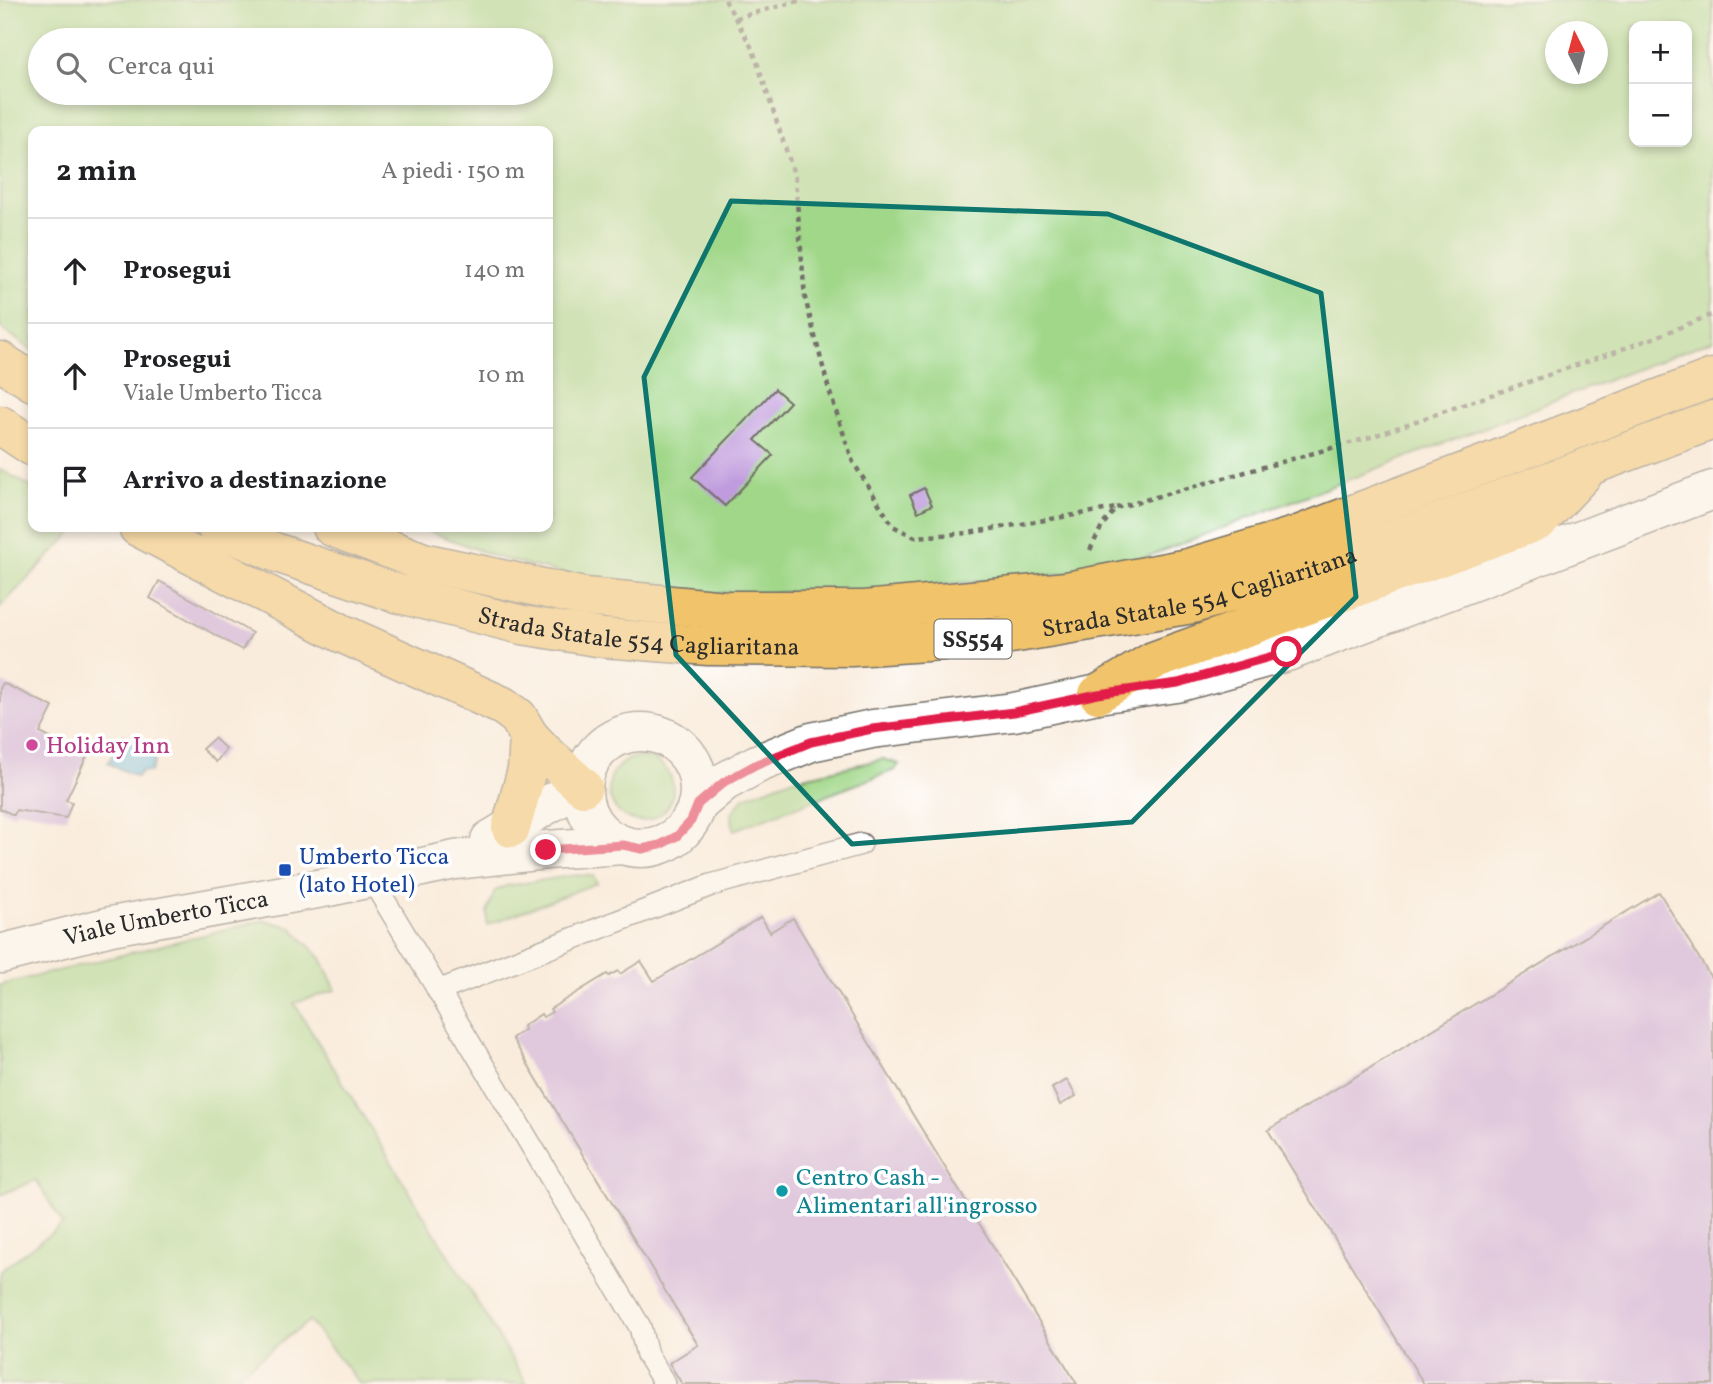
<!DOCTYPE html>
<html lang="it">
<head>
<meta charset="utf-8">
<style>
  :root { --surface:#fff; --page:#f6f6f6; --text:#202124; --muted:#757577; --line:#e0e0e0 }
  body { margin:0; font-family:Vollkorn,serif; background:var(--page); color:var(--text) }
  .controls { position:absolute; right:21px; top:21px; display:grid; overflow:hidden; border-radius:14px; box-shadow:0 4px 10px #0003 }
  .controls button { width:63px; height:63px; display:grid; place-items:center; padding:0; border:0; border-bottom:2px solid var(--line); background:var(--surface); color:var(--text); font:35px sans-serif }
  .compass { position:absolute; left:1545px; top:21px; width:63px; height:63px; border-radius:50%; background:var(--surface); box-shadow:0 4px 10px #0003; rotate:354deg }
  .stop { position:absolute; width:21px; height:21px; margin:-16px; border:5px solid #e11d48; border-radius:50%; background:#fff }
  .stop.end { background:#e11d48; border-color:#fff; box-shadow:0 2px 7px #0008 }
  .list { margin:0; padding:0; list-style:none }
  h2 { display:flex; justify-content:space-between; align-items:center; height:91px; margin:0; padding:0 28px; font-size:30px }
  h2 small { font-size:23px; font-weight:400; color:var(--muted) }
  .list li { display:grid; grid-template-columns:46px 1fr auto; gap:21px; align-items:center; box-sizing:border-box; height:105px; padding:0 28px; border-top:2px solid var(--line) }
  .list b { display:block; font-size:26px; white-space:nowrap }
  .list p { margin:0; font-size:23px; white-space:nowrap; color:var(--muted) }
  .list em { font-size:23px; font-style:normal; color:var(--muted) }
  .icon { flex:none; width:38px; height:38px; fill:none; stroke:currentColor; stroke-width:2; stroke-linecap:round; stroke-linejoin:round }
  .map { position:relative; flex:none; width:1713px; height:1384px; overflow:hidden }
  .search { position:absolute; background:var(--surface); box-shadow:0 4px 10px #0003; left:28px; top:28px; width:525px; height:77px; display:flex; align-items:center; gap:18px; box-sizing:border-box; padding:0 24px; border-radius:38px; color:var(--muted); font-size:26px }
  .panel { position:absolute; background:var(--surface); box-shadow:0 4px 10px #0003; left:28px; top:126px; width:525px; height:406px; border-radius:14px }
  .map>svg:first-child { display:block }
  .green { fill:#a0d788; stroke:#66815a; stroke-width:2; fill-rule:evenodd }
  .water { fill:#66bde3; stroke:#487487; stroke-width:2 }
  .building { fill:#c09bdd }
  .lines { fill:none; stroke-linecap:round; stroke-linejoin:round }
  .lane-casing { stroke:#736f69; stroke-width:24 }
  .street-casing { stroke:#736f69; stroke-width:41 }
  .highway-casing { stroke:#736f69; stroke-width:41 }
  .path { stroke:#736f69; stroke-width:4.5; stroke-dasharray:5 5; stroke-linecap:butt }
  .lane { stroke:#fff; stroke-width:21 }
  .street { stroke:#fff; stroke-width:38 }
  .highway { stroke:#f1c36a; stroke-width:38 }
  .route { stroke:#e11d48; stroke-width:9 }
  .marked { fill:none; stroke:#0f766e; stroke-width:5; stroke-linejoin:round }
  .hotel-dot { fill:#d1479c; stroke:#fff; stroke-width:2.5 }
  .transit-dot { fill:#1a4fb4; stroke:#fff; stroke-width:2.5 }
  .culture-dot { fill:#0f9aa8; stroke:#fff; stroke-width:2.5 }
  .labels { text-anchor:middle; stroke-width:7; stroke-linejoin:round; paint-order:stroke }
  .shield { fill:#fff; stroke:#6b6b6b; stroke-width:2 }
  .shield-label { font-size:23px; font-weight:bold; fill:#2b2b2b }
  .street-label { font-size:24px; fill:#2b2b2b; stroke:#fff }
  .hotel-label { font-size:24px; fill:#b23c85; stroke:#fff; text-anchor:start }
  .transit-label { font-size:24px; fill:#164399; stroke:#fff; text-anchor:start }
  .culture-label { font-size:24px; fill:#0d838f; stroke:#fff; text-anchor:start }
</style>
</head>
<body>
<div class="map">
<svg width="1713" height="1384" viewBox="0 0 1713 1384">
  <rect width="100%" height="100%" fill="#fff"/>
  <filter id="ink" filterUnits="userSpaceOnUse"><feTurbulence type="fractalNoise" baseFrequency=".0143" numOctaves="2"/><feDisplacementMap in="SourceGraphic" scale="14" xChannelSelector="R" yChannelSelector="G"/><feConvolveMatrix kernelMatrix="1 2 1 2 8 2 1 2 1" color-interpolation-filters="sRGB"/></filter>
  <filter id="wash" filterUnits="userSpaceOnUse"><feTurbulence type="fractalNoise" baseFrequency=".00686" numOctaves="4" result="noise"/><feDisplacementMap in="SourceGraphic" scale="28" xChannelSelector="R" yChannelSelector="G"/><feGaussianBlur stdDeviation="1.57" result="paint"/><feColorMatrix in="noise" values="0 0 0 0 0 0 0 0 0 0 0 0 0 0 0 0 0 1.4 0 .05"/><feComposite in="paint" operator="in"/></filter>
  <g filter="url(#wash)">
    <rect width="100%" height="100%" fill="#f9ecdd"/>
    <g class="green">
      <path d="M0,0H1713V340L1144,558L1057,575L855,592L711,593L561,573L499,558L418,527H548V131H33V351L0,327ZM1634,26H1687V142H1634ZM1556,32H1598V74H1556ZM40,40H541V93H40Z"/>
      <path d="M0,469L33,488V527H78L0,607Z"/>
      <circle cx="641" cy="789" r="32"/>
      <path d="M883,759L899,764L895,770L734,830L731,814L744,797L786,781Z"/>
      <path d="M576,875L593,876L597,883L487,925V912L495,891L506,886Z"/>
      <path d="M264,920L291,927L321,958L336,990L294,1003L527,1384H360L309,1321L226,1384H0V1271L63,1224L36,1180L0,1195V985Z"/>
    </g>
    <path class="water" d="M123,735L150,748L151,756L155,761L150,772L141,771L137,777L108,763Z"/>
    <g id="blocks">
      <g class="building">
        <path d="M775,389L790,402L755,440L773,455L725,506L692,477Z"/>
        <path d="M924,488L932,505L918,512L910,495Z"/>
        <path d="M159,581L252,633L242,650L150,598Z"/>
        <path d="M3,683L53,707L40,733L87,756L66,800L72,802L66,818L16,810L14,815L0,809V688Z"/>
        <path d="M214,738L226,749L216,762L202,749Z"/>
        <path d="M1659,892L1713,981V1384H1424L1268,1130Z"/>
        <path d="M761,917L770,932L793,918L1077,1384H682L669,1363L698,1345L512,1038L524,1030L523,1026L541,1014L543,1017L552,1012L550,1009L607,974L609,976L618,971L620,974L641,961L654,981Z"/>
        <path d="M1067,1080L1076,1096L1060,1105L1052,1088Z"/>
      </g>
    </g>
  </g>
  <g filter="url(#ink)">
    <use href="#blocks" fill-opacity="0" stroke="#736f69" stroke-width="2"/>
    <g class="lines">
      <defs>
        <g id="lane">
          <path d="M371,878L640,1327L647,1355L665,1384"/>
          <path d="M438,991L711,885L861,844"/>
        </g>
        <g id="street">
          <circle cx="641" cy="790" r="58"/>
          <path d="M698,804L724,782L757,764L811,742L872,729L1014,712L1098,694L1177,683L1287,652L1713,490"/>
          <path d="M490,840C521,822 550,800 583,787"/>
          <path id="s1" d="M0,954L111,926L334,886L455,860L546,850L623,845"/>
        </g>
        <g id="highway">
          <path d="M0,361L33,382"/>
          <path d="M0,425L33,447"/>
          <path d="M138,527L341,633L503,706L518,717L529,736L544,752L583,787"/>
          <path id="s2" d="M216,527L277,553L396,593L522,625L603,638L708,646L852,647L986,638L1193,604L1324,565L1713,420"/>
          <path d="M332,527L423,562L584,597L726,610H864L1067,591L1188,568L1298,535L1713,378"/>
          <path d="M1098,694L1153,661L1539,521L1584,473"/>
          <path d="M511,828L527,770L529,736"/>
        </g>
      </defs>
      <use href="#lane" class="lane-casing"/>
      <use href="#street" class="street-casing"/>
      <use href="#highway" class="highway-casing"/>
      <g class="path">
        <path d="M725,0L753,50L795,177L805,298L829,390L853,462L893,526L915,537L968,533L1116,508"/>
        <path d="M736,18L802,0"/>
        <path d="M1090,550L1102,526L1116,508L1368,438L1651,339L1713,314"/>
      </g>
      <use href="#lane" class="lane"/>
      <use href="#street" class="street"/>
      <use href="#highway" class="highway"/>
    </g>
  </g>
  <g class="lines" filter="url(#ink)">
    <path class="route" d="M546,850L623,845L642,849L660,845L677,836L691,821L698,804L724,782L757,764L811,742L872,729L1014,712L1098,694L1178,683L1287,652"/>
  </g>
  <path d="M0 0H1713V1384H0ZM731,201L1108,214L1321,293L1356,597L1132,822L852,844L676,655L644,377Z" fill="#f9ecdd" fill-opacity=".55" fill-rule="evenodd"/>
  <path class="marked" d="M731,201L1108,214L1321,293L1356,597L1132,822L852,844L676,655L644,377Z"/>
  <circle class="hotel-dot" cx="32" cy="745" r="7"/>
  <rect class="transit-dot" x="278" y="863" width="14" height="14" rx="3.5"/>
  <circle class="culture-dot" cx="782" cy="1191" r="7"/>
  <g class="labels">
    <rect class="shield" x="934.5" y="619.5" width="77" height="39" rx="5"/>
    <g class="shield-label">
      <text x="973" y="647">SS554</text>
    </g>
    <g class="street-label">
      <text dy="8" stroke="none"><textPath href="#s2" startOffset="1006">Strada Statale 554 Cagliaritana</textPath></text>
      <text dy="8" stroke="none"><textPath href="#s2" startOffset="439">Strada Statale 554 Cagliaritana</textPath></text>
      <text dy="8" stroke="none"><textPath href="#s1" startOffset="170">Viale Umberto Ticca</textPath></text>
    </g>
    <g class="hotel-label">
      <text x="46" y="753">Holiday Inn</text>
    </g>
    <g class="transit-label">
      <text x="299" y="864">Umberto Ticca<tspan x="299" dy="28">(lato Hotel)</tspan></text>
    </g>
    <g class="culture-label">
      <text x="796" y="1185">Centro Cash -<tspan x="796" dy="28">Alimentari all'ingrosso</tspan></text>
    </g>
  </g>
</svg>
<div class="controls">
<button>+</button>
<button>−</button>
</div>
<svg class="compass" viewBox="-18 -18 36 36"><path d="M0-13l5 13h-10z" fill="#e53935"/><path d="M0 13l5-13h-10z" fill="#757577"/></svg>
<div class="stop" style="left:1287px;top:652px"></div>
<div class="stop end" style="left:546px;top:850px"></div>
<div class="search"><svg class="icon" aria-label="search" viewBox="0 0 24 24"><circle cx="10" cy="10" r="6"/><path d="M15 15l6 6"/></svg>Cerca qui</div>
<section class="panel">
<h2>2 min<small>A piedi · 150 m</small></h2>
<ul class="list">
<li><svg class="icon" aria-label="ahead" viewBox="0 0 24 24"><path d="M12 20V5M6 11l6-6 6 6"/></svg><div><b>Prosegui</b></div><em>140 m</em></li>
<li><svg class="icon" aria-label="ahead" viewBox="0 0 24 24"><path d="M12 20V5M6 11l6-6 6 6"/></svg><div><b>Prosegui</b><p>Viale Umberto Ticca</p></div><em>10 m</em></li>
<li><svg class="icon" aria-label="arrive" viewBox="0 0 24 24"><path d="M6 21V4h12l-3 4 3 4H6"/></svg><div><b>Arrivo a destinazione</b></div></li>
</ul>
</section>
</div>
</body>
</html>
